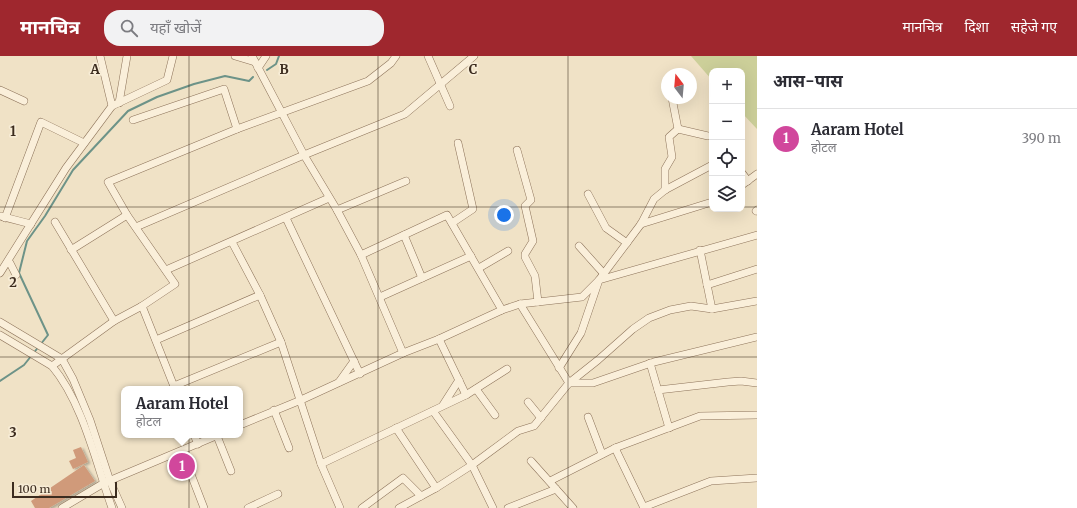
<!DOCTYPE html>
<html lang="hi">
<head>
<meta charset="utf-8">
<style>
  :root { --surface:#fff; --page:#f2f2f3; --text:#2b2b33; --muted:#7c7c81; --line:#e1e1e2; --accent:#9f272e }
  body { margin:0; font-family:Merriweather,"Noto Sans Devanagari",serif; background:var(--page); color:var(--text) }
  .controls { position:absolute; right:12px; top:12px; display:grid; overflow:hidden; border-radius:8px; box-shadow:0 4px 16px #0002 }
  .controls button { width:36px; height:36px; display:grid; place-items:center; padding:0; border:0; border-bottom:1px solid var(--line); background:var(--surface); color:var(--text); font:20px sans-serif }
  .compass { position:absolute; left:661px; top:12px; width:36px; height:36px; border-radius:50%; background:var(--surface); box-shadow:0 4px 16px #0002; rotate:344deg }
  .scale { position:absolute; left:12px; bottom:10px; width:105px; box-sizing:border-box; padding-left:4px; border:2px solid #3c2c1f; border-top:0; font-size:11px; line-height:14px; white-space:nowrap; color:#3c2c1f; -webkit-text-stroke:3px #f7ecd6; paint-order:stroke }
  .you { position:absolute; left:504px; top:159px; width:14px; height:14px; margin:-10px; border:3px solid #fff; border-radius:50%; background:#1a73e8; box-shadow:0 0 0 6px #1a73e833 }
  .badge { display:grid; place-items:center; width:26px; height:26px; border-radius:50%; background:var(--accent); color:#fff; font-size:13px; font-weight:700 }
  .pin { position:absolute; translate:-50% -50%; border:2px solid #fff; box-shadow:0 1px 4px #0006 }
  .popup { position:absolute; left:121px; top:330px; width:122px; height:52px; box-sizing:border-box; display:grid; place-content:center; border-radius:8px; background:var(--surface); filter:drop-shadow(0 1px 3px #0005); font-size:13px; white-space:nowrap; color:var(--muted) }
  .popup b { font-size:15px; color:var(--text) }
  .popup::after { content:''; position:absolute; left:50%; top:100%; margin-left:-8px; border:8px solid transparent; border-top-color:var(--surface) }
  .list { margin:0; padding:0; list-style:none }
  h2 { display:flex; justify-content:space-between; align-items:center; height:52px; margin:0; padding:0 16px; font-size:17px }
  h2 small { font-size:13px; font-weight:400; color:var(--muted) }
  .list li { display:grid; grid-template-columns:26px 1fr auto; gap:12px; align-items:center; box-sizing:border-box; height:60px; padding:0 16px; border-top:1px solid var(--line) }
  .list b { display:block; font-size:15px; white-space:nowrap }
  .list p { margin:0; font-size:13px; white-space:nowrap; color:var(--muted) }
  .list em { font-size:13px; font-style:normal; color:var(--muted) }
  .icon { flex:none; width:22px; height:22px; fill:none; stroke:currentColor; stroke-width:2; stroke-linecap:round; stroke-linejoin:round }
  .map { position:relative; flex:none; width:757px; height:452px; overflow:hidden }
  header { display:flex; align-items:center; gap:24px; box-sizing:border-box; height:56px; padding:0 20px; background:var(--accent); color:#fff }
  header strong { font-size:19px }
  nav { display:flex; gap:22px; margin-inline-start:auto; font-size:14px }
  .search { width:280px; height:36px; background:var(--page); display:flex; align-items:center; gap:10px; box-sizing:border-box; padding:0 14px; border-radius:16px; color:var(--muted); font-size:15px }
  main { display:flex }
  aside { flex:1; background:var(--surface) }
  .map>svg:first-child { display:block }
  .green { fill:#cccf99 }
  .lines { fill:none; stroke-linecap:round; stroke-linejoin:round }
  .stream { stroke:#6d9388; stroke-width:2 }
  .building { fill:#d09a7a; filter:url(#shadow) }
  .minor-casing { stroke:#8d735a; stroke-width:8 }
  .minor { stroke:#faefda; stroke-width:7 }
  .grid { fill:none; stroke:#3c2c1f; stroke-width:1; stroke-opacity:0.55 }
  .grid-label { font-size:13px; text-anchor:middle; font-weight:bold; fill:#3c2c1f; stroke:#f7ecd6; stroke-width:3.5; stroke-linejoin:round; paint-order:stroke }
</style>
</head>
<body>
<header>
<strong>मानचित्र</strong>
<div class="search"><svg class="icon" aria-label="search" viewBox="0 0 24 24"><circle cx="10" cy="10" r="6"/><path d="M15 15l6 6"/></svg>यहाँ खोजें</div>
<nav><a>मानचित्र</a><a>दिशा</a><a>सहेजे गए</a></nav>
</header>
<main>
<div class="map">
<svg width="757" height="452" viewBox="0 0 757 452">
  <defs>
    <filter id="shadow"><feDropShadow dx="2.5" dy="1.5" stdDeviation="1" flood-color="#0004"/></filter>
  </defs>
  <rect width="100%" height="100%" fill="#f0e2c6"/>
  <path class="green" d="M691,0H757V73L742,57V15H712V24Z"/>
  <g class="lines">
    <g class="stream">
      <path d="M267,14L276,8L279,0"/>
      <path d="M0,325L24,309L48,279L19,217L27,185L45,160L73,114L128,55L157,41L194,28L225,20L249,25L253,21"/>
    </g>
  </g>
  <g class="building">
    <path d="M81,391L88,406L73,413L69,405L76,402L73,394Z"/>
    <path d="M84,409L95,425L49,452H35L31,445Z"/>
  </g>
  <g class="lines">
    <defs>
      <g id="minor">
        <path d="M235,0L255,6"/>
        <path d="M252,0L304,99L337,154L361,199L403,297"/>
        <path d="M428,0L450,50"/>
        <path d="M258,12L266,0"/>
        <path d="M0,34L24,45"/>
        <path d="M672,42L678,73"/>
        <path d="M119,47L127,0"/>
        <path d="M112,50L167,24L173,0"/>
        <path d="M133,64L224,33L237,73"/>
        <path d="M517,94L531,144L525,150L533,185L525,198V201L535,220L538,246"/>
        <path d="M742,117L748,125"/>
        <path d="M742,129L757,118"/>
        <path d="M665,134V113L672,101L669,81L678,73L708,80"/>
        <path d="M588,138L606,172L627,187"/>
        <path d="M337,154L406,125"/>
        <path d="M756,155L757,154"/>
        <path d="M0,160L31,168"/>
        <path d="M5,162L41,66L84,87"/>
        <path d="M286,162L360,318"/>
        <path d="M55,166L114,265"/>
        <path d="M452,167L473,153L458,87"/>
        <path d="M641,168L712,146"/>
        <path d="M136,171L304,99L405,58L474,0"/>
        <path d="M404,179L422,222"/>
        <path d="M232,186L260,239L281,286L321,408L340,452"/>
        <path d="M579,190L604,218"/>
        <path d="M71,194L127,159"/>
        <path d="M700,194L712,253"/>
        <path d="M361,199L447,159L502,254"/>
        <path d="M8,206L10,207L16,219"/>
        <path d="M479,212L508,195"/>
        <path d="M166,214L329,142"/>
        <path d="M0,217L66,112L112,50L100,0"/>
        <path d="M707,229L757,213"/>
        <path d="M380,241L471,200"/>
        <path d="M520,248L569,327H593L654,306L757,281"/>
        <path d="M142,250L175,333"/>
        <path d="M0,266L62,303L73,323L90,364L110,425L122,452"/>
        <path d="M0,279L52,310C83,347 96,407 112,452"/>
        <path d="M439,283L466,339"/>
        <path d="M156,284L260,239"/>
        <path d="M650,307L669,372"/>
        <path d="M52,310L114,265L142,250L175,228L127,159L108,126L237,73L368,25L391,7L396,0"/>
        <path d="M559,312L581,277L599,224L641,168L654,143L665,134L712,109"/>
        <path d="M339,326L354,305"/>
        <path d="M174,330L281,286"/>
        <path d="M476,333L495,359"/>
        <path d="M658,334L728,326L741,325L757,327"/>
        <path d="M528,346L541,362"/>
        <path d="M443,349L459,324"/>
        <path d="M274,354L289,392"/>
        <path d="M433,355L472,409L493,452"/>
        <path d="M588,361L602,398"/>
        <path d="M240,369L301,344L403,297L439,283L502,254L520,248L582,241L599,224L757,179"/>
        <path d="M396,372L436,432"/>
        <path d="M194,379L198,388"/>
        <path d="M217,380L231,415"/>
        <path d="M615,392L644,452"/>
        <path d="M182,395L204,452"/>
        <path d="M531,405L573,452"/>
        <path d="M321,408L466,339L507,313"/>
        <path d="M550,425L615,392L700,360L757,359"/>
        <path d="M644,451L711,425L757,422"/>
        <path d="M62,452L104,427L218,379"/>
        <path d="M248,452L278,438"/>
        <path d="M362,452L403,422L421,440"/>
        <path d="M399,452L436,432L472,409L518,375L534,370L569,327L598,304L633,273L649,262L670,254L691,250L712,253L757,245"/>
        <path d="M508,452L556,433"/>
      </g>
    </defs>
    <use href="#minor" class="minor-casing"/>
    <use href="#minor" class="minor"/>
  </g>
  <path class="grid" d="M189,0V452M378,0V452M568,0V452M0,151H712M742,151H757M0,301H757"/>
  <g class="grid-label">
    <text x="95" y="18">A</text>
    <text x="284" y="18">B</text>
    <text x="473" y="18">C</text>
    <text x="13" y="80">1</text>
    <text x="13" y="231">2</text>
    <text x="13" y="381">3</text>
  </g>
</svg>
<div class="controls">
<button>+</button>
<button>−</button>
<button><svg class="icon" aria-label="locate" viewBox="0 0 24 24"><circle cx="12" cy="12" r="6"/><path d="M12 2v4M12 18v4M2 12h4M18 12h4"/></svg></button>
<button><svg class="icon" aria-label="layers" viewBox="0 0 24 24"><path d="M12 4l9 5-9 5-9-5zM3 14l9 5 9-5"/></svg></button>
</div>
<svg class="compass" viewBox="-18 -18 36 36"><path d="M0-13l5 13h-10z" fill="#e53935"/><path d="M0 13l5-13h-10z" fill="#7c7c81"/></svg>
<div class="scale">100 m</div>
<div class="you"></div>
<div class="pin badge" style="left:182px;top:410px;background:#d1479c">1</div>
<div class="popup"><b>Aaram Hotel</b>होटल</div>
</div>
<aside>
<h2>आस-पास<small></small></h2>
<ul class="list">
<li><span class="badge" style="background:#d1479c">1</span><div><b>Aaram Hotel</b><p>होटल</p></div><em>390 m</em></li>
</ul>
</aside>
</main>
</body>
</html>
